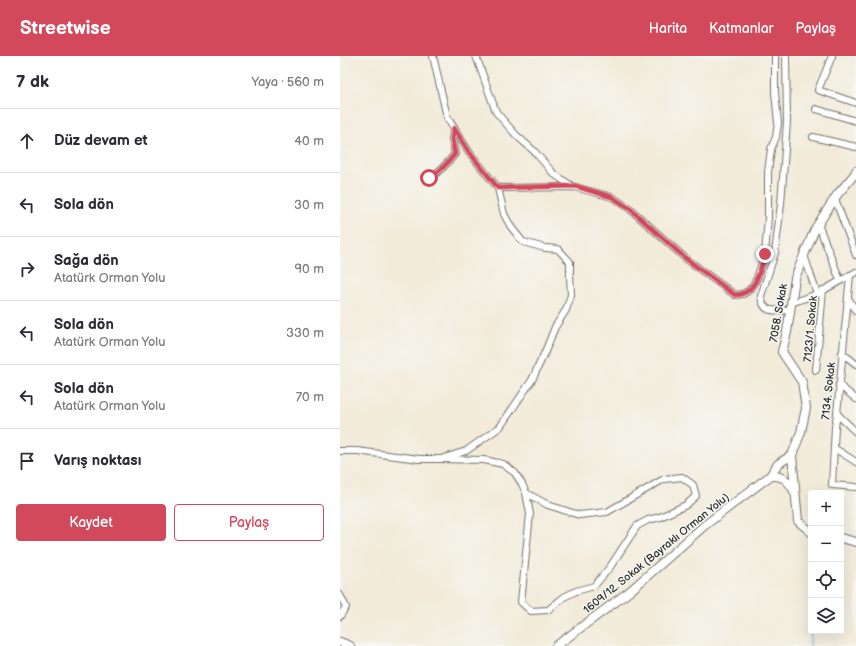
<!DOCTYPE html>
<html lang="tr">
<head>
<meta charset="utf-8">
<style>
  :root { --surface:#fff; --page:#f2f2f3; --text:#2b2b33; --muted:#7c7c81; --line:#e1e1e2; --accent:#d1495b }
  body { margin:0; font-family:"Balsamiq Sans",sans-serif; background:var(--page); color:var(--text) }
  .controls { position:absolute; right:12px; bottom:12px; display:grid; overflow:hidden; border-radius:4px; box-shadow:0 4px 16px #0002 }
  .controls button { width:36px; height:36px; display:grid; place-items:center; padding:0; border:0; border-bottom:1px solid var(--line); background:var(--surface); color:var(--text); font:20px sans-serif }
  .stop { position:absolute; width:12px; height:12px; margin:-9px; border:3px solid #d1495b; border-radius:50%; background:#fff }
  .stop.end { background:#d1495b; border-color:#fff; box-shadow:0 1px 4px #0008 }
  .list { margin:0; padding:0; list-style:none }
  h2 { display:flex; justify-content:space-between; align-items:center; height:52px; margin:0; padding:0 16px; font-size:17px }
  h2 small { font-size:13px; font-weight:400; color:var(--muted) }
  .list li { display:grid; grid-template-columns:26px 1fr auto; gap:12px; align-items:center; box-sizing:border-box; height:64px; padding:0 16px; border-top:1px solid var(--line) }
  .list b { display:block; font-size:15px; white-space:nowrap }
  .list p { margin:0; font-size:13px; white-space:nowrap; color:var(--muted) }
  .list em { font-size:13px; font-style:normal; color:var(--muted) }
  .actions { display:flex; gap:8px; padding:12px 16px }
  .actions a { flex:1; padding:9px 0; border:1px solid var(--accent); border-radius:4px; text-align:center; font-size:14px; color:var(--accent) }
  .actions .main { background:var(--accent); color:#fff }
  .icon { flex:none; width:22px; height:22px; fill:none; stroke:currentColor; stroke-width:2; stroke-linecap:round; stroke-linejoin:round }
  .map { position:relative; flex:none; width:516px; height:590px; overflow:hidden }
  header { display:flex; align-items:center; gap:24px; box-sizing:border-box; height:56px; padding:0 20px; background:var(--accent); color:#fff }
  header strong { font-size:19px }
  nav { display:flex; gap:22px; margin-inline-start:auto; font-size:14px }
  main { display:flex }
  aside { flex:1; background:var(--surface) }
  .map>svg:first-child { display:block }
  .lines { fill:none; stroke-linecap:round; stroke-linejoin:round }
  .stream { stroke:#74a3dd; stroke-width:1.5 }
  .minor-casing { stroke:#716e68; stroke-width:8 }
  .major-casing { stroke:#716e68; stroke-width:10 }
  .minor { stroke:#fff; stroke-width:6 }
  .major { stroke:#fff; stroke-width:8 }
  .route { stroke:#d1495b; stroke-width:5 }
  .labels { text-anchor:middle; stroke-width:3; stroke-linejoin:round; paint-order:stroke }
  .street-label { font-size:11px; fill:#2b2b2b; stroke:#f6f6f2 }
</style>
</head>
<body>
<header>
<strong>Streetwise</strong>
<nav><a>Harita</a><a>Katmanlar</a><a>Paylaş</a></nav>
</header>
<main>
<aside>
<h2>7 dk<small>Yaya · 560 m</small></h2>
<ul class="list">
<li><svg class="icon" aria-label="ahead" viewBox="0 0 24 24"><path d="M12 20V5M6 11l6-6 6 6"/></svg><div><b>Düz devam et</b></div><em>40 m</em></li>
<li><svg class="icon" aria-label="left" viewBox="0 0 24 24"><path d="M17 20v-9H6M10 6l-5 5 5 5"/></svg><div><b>Sola dön</b></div><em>30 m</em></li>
<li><svg class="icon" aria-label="right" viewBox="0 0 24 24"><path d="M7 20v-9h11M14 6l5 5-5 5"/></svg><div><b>Sağa dön</b><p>Atatürk Orman Yolu</p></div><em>90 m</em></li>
<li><svg class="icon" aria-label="left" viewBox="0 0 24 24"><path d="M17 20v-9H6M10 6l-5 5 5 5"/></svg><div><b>Sola dön</b><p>Atatürk Orman Yolu</p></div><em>330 m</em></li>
<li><svg class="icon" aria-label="left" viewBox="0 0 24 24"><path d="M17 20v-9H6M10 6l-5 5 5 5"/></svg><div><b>Sola dön</b><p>Atatürk Orman Yolu</p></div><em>70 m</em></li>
<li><svg class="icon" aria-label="arrive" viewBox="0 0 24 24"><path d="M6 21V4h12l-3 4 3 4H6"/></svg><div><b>Varış noktası</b></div></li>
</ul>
<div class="actions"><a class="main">Kaydet</a><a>Paylaş</a></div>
</aside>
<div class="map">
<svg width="516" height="590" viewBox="0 0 516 590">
  <rect width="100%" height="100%" fill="#f6f6f2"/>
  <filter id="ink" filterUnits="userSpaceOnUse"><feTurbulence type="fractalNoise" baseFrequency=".025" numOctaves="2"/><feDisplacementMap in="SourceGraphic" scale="8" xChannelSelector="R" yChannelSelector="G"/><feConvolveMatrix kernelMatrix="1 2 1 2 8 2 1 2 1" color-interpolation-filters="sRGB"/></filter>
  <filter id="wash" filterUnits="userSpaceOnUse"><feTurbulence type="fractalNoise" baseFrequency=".012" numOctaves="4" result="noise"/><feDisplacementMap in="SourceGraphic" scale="16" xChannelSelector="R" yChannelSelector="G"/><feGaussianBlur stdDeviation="0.9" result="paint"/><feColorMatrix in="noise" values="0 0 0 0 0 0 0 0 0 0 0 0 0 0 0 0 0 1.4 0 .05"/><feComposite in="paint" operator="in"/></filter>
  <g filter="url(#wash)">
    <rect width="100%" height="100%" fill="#f2ebd9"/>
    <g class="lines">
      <path class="stream" d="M470,590L471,571"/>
    </g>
  </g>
  <g filter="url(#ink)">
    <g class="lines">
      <defs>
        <g id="minor">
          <path d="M93,0L107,61L129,96L158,132L235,131L272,141L289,152L344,201L361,214L395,239L403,238L408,235L413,230L417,222L425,198L428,161V116L431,93L436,81L438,67L435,36V0"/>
          <path d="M136,0L156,56L176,79L194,95L214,118L233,131"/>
          <path d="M446,0L447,66L441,148L435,197L421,240C423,259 436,254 450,254"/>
          <path d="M492,0L478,34L516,47"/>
          <path d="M476,53L516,65"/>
          <path d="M473,81L516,91"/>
          <path d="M89,122C100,116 107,108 115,98L112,83L114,72"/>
          <path d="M495,143L516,199"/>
          <path d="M478,168L500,224"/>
          <path d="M464,199L477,238"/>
          <path d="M510,219L497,358L495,371L492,429L516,431"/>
          <path d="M508,242L516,255"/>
          <path d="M451,247L477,238L516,216"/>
          <path d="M502,297L516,308"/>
          <path d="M476,314L483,234"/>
          <path d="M499,329L516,343"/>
          <path d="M497,358L516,376"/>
          <path d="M494,392L516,406"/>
          <path d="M0,395H17L79,403H101L126,395L160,371L192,324L205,296L215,271L226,254L231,239L230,219V206L218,193L205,192L183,186L171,171L164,158L158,132"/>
          <path d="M101,403L144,404L163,408L175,417L182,428L186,437L190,458L181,546L191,555L208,554L224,541L236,535L254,530L270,511L297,470L308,464L320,461L346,449L356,440L353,429L342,421L324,423L267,456L239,459L208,449L186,437"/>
          <path d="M0,539L6,551L0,560"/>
        </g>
        <g id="major">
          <path d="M430,420C443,419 448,424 454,435"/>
          <path d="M471,476L458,465L452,399L461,376L466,352L462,326L442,296L447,276L455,222L464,199L475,173L497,139L514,119L516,115"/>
          <path d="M501,482L516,486"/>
          <path d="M0,586L10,590"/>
          <path d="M216,590L290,535L365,469L430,420L438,408L452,399"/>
        </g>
      </defs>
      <use href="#minor" class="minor-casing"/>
      <use href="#major" class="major-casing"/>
      <use href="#minor" class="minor"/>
      <use href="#major" class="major"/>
    </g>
  </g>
  <g class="lines" filter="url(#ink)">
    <path class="route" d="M89,122C100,116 107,108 115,98L112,83L114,72L129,96L158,132L235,130L272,141L289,152L344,201L361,214L395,239C416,239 420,214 425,198"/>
  </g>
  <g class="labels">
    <g class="street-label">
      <text transform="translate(438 257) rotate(-80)" y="4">7058. Sokak</text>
      <text transform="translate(470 273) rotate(-85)" y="4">7123/1. Sokak</text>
      <text transform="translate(488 335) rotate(-84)" y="4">7134. Sokak</text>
      <text transform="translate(316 497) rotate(-39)" y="4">1609/12. Sokak (Bayraklı Orman Yolu)</text>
    </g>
  </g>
</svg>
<div class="controls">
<button>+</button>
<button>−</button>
<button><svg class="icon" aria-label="locate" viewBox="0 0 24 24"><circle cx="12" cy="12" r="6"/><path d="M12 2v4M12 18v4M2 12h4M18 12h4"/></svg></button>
<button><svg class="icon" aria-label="layers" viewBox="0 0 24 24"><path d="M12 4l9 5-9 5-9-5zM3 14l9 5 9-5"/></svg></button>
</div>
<div class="stop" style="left:89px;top:122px"></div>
<div class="stop end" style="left:425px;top:198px"></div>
</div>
</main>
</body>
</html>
